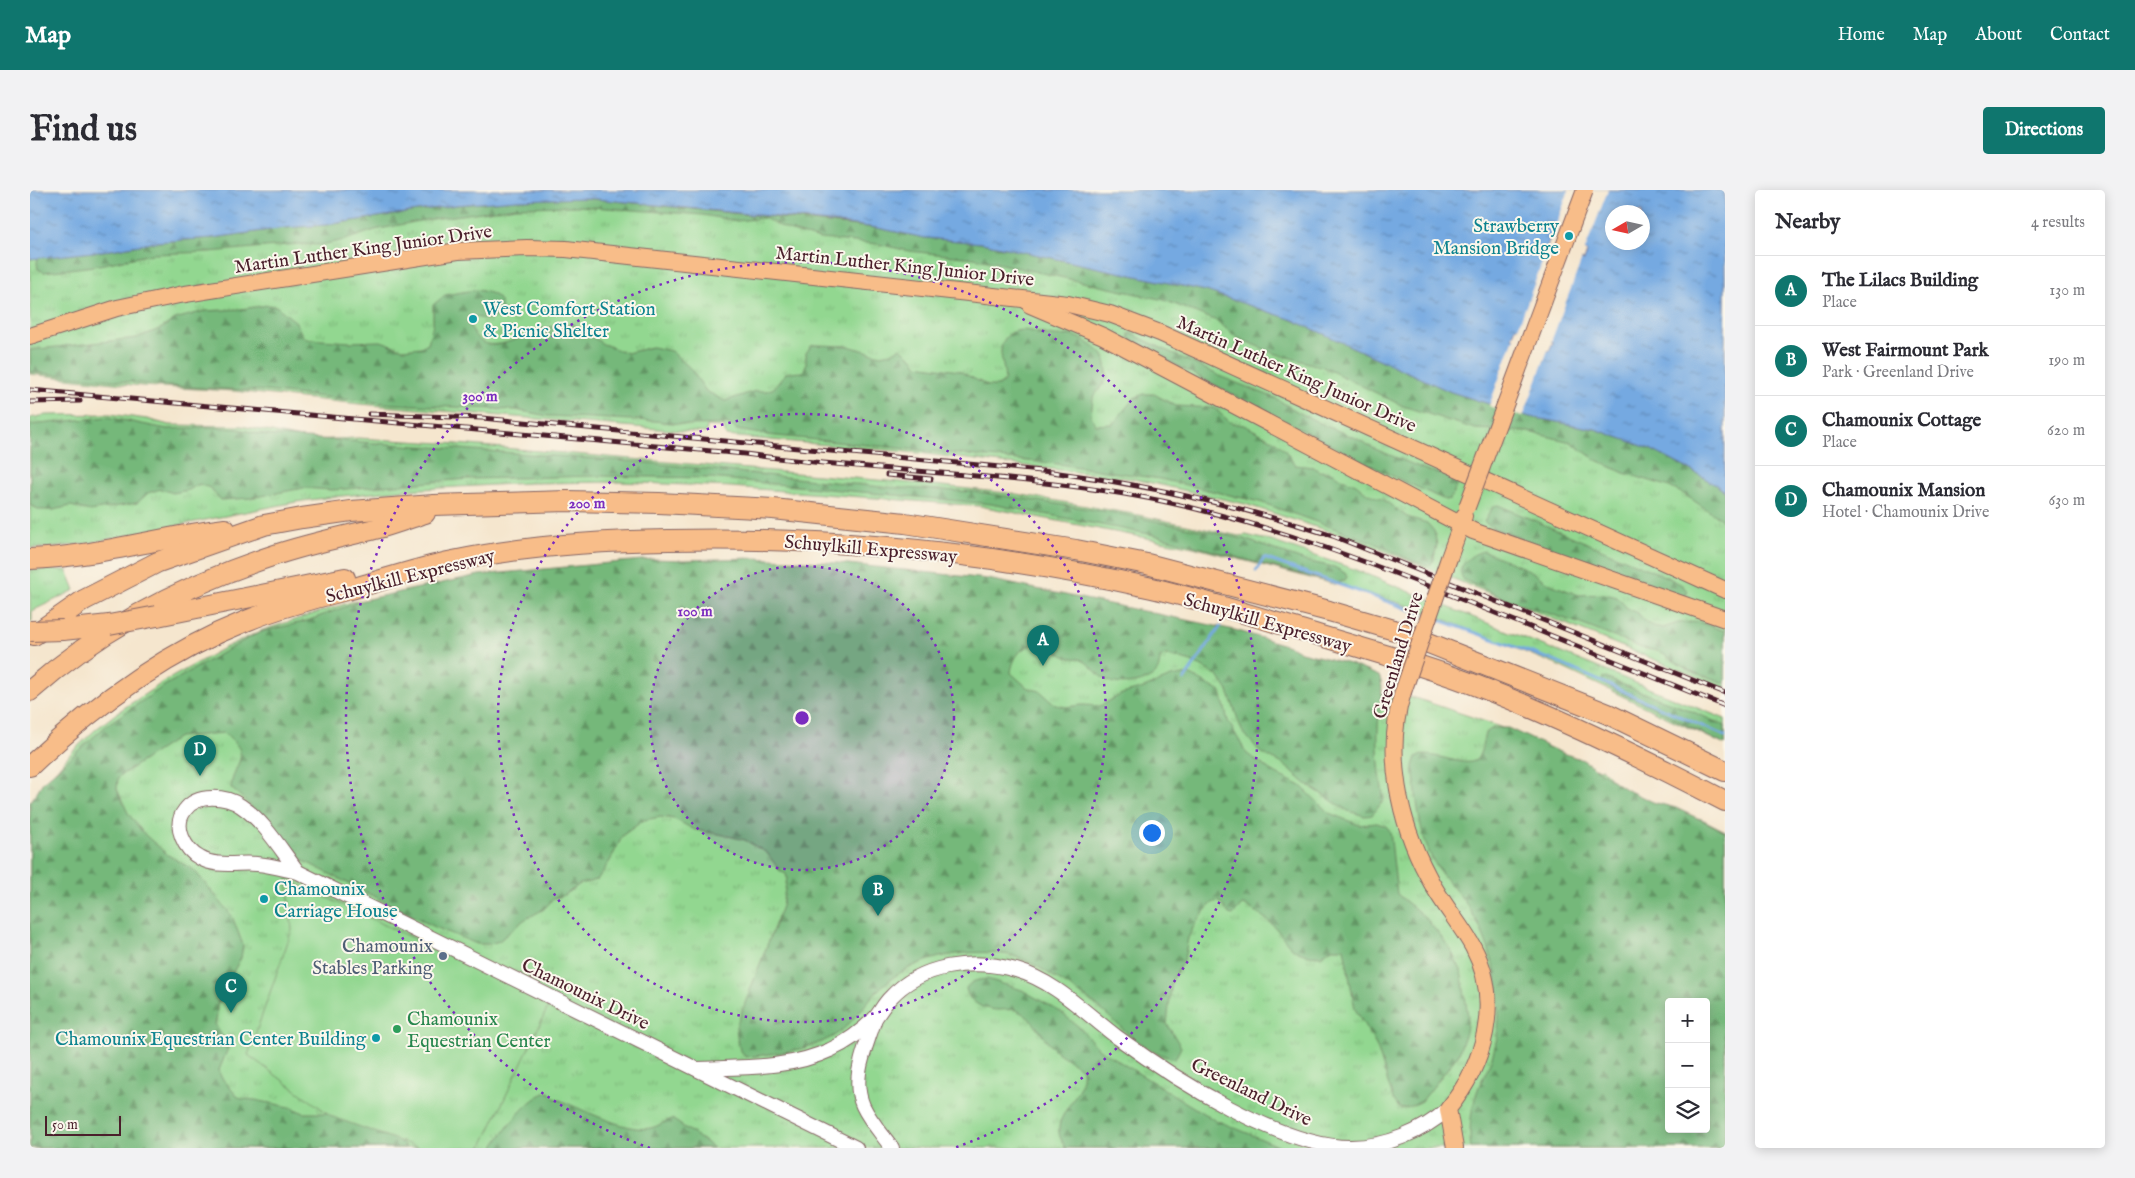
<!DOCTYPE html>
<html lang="en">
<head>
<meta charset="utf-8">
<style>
  :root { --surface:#fff; --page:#f2f2f3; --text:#2b2b33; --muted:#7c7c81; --line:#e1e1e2; --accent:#0f766e }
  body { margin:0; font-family:"IM FELL English",serif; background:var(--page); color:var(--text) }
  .controls { position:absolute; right:15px; bottom:15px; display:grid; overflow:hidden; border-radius:5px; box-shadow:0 2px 12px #0003 }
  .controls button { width:45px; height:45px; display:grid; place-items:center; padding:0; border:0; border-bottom:1px solid var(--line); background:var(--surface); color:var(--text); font:25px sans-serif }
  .compass { position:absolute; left:1575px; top:15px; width:45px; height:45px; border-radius:50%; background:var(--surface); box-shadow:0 2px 12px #0003; rotate:261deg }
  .scale { position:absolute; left:15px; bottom:12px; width:76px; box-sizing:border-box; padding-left:5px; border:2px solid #4a1f2b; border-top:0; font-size:14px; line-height:18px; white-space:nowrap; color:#4a1f2b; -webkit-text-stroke:4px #fbf7ec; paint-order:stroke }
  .you { position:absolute; left:1121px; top:642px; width:18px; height:18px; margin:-12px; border:4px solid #fff; border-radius:50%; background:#1a73e8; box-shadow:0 0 0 8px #1a73e833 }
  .badge { display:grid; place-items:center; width:32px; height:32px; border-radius:50%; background:var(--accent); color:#fff; font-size:16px; font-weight:700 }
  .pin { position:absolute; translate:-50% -41px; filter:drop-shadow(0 1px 2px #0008) }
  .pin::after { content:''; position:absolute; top:26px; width:18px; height:15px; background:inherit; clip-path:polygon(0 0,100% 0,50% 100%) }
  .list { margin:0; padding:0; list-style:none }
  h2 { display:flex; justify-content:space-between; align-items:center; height:65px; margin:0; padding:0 20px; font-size:21px }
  h2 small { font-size:16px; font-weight:400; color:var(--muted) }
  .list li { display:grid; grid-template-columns:32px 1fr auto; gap:15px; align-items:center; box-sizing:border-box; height:70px; padding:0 20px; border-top:1px solid var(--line) }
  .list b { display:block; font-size:19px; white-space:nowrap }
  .list p { margin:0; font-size:16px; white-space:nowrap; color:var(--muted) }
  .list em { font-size:16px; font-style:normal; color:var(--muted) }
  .icon { flex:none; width:28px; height:28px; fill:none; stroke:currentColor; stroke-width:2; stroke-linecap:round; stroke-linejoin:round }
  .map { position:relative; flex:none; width:1695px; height:958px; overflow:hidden; border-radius:5px }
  header { display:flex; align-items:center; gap:30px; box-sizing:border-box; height:70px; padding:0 25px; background:var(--accent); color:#fff }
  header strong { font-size:24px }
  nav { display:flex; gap:28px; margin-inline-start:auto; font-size:18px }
  .intro { display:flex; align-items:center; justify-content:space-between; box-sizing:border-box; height:120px; padding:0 30px }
  h1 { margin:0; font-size:35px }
  .button { padding:12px 22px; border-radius:5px; background:var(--accent); color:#fff; font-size:18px; font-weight:700 }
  main { display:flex; gap:30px; padding:0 30px }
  aside { flex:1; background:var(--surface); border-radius:5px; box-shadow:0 2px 12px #0003 }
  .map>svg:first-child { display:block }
  .grass { fill:url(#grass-tufts); stroke:#6e7b5e; fill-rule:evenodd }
  .forest { fill:url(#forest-firs); stroke:#606c52; fill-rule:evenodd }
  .pitch { fill:#92d790; stroke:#6e7b5e }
  .water { fill:url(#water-ripples); stroke:#5f6486; fill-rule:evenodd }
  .pier { fill:#f5e6ce }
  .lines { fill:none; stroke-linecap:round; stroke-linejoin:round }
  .stream { stroke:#74a9e1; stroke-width:3 }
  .minor-casing { stroke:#866564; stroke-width:16 }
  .major-casing { stroke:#866564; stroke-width:18 }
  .highway-casing { stroke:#866564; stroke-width:22 }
  .minor { stroke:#fff; stroke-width:14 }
  .major { stroke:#f8bd89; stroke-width:16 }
  .highway { stroke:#f8bd89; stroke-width:20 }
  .rail-casing { stroke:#4a1f2b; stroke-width:5 }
  .rail { stroke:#fbf7ec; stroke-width:3; stroke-dasharray:9; stroke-linecap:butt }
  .major-bridge-casing { stroke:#866564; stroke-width:18; stroke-linecap:butt }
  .highway-bridge-casing { stroke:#866564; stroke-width:22; stroke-linecap:butt }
  .major-bridge { stroke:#f8bd89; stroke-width:16 }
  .highway-bridge { stroke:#f8bd89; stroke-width:20 }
  .ring { fill:none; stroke:#7b2cbf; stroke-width:2.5; stroke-dasharray:2.5 5 }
  .culture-dot { fill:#0f9aa8; stroke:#fbf7ec; stroke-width:2 }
  .service-dot { fill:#5c6f8a; stroke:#fbf7ec; stroke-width:2 }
  .leisure-dot { fill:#2e9e5b; stroke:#fbf7ec; stroke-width:2 }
  .labels { text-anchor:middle; stroke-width:4; stroke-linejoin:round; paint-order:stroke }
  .culture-label { font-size:19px; fill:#0d838f; stroke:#fbf7ec; text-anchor:end }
  .street-label { font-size:19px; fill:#4a1f2b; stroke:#fbf7ec }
  .service-label { font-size:19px; fill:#4e5e75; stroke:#fbf7ec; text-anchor:end }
  .leisure-label { font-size:19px; fill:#27864d; stroke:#fbf7ec; text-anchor:start }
  .centre { fill:#7b2cbf; stroke:#fbf7ec; stroke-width:2.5 }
  .ring-label { font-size:15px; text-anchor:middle; font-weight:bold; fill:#7b2cbf; stroke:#fbf7ec; stroke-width:4; stroke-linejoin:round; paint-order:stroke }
</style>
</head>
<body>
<header>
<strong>Map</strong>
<nav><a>Home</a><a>Map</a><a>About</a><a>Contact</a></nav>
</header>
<div class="intro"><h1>Find us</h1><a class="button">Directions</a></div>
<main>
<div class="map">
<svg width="1695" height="958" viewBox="0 0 1695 958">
  <defs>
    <pattern id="grass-tufts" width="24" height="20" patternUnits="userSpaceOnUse" patternTransform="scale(1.25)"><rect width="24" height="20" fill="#92d790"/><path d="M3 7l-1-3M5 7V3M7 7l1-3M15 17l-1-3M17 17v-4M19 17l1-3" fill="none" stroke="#7fb87c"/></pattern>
    <pattern id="forest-firs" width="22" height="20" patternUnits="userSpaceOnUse" patternTransform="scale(1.25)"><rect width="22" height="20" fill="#75b87a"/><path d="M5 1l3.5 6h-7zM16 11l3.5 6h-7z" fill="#629564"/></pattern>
    <pattern id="water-ripples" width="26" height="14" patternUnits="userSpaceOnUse" patternTransform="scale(1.25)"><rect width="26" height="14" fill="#74a9e1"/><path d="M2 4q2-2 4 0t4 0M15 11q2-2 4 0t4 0" fill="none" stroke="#6189b7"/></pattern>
  </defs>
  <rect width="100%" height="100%" fill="#fbf7ec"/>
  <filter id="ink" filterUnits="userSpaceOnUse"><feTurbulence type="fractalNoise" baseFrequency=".02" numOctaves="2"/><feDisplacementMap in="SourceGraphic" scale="10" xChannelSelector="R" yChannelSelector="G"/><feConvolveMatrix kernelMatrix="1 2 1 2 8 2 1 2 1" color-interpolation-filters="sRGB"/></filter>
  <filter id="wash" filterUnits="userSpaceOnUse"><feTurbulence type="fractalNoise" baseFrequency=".0096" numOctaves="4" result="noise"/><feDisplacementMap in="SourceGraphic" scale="20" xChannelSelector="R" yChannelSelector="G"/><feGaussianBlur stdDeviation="1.12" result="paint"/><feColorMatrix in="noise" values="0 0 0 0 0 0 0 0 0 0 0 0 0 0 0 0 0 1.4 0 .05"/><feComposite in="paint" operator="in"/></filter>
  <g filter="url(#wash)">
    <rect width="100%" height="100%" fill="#f5e6ce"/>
    <g class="grass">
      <path d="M487,10L659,19L766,28L952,53L1373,181L1695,301V498L1332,352L1215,314L1104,289L889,263L696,246L694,237L677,236L676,243L330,214L204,201L112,196L0,184V69L126,52Z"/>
      <path d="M80,224L117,229L139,235L212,236L280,250L328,248L427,254L893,294L986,304L1103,324L1209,346L1216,345L1241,351L1321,378L1695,529V555L1527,475L1388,419L1330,401L1163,357L950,316L701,297L590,292L500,293L374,300L302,307L266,312L54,354L19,358H0V228L16,225Z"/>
      <path d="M0,379L37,380L45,400L2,421V431L0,432Z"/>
      <path d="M483,388L1286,481L1358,506L1385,508L1442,527L1481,541L1546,576L1572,579L1588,596L1631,620L1672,629L1695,641V958H0V612L38,566L65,540L88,522L135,491L194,458L233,440L321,412L398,403ZM1639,812H1676V939H1639Z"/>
    </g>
    <g class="forest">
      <path d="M556,8L847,38L895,48L952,53L1176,101L1263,130L1421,202L1500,227L1565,239L1618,258L1668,284L1695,301V332L1654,304L1637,296L1594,283L1566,270L1541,252L1499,242L1445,239L1373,216L1293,177L1243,163L1206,147L1187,131L1134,110L944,68L879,61L848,54L790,49L758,40L734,28L707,31L673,25L548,16L486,17L389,31L345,40L315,50L291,55L268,54L179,62L122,64L64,76L14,82L8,79L7,73L8,67L81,60L126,52L183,48L254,38L296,35L426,15L487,10Z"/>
      <path d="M444,100C460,101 475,106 471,124C461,131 455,129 444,127L439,131C449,171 483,150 508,140C519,136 532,135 543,134L573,154L597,163L622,157L641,161L660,178L676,201L695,211L725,201H736L744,198L756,183L773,182L776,175V163L781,156L785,155L818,156L850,165L861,163L870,158L884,169L887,175L929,181L958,196H968L974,192C977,179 966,163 974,150C986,132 1008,144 1024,146C1031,147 1038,144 1044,146C1052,148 1064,156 1070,162C1077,167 1076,180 1078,187L1063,208L1061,226L1066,235L1083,234L1104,208L1114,204H1124L1146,216L1184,218L1201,233L1214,235L1243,250L1254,259L1265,275L1283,277L1289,281L1303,283L1312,289L1326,294L1337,303L1354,310L1377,327L1397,333L1404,341L1407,355L1403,371L1400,376L1383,371L1340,351L1230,312L1130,289L1028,274L737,245L707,240L699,234L659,235L625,231L518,226L486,220L362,214L234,201L139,196L0,182V160L107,148L132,138L145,129L175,121L211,119L238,115L246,116L266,132L272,145L277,149L320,152L351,151L373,159L391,157L398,153L403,134V115L415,105Z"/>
      <path d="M1100,143L1194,188L1245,208L1268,222L1296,236L1326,248L1345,259L1399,281L1425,286L1427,295L1420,309L1415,310L1358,284L1107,155L1099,148Z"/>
      <path d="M77,227L137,239L178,237L209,239L234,245L610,272L852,297L949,302L1086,323L1214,349L1275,371L1304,377L1315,383L1317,387L1315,390L1308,393L1292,390L1124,345L961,314L680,288L567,286L438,289L302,300L273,298L221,308L191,310L180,298L169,294L159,300L143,303L131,299L118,303L107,313L60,321L41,316L23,320H10L0,315V235Z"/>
      <path d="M1468,315L1639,388L1652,395L1658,402L1655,406H1649L1463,338L1454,332L1463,317Z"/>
      <path d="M1454,361L1499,380L1520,394L1549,405L1575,404L1587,407L1597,418L1608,423L1616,433L1623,436L1633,438L1648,433L1669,432L1695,441V493L1660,481L1628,461L1612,458L1548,433L1481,411L1434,390C1423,377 1442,363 1454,361Z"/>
      <path d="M724,368L809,373L958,389L1205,440L1262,457L1271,462L1320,474L1349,486C1355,496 1350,514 1349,525C1346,554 1349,581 1354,610L1342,625L1335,626L1318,621L1276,594L1253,574L1231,563L1212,541L1198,501L1188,486L1165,473L1136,465L1130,468C1129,473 1130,478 1126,483C1117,494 1088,497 1076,490C1067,485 1062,475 1052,470C1046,467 1039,469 1034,466C1028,463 1021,455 1014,454C994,452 983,465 981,483L998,498L1010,501L1026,515L1036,517L1052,515L1070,516L1092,504L1114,498L1141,487L1159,484L1191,502L1198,531L1217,564L1246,584L1271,596L1299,623L1329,635L1347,633L1356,636L1360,641L1367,704L1396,728L1419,757L1431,780L1438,826L1436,842L1428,865L1392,911L1377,918L1370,919L1363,909L1347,857L1325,819L1314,758H1302L1291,766C1259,765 1261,755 1243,735C1236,728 1225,722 1217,716L1212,715L1203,725L1199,724L1189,711L1184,712L1177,718L1164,736L1158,748L1154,770L1142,790L1137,834L1151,857L1145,869C1108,861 1088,831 1059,810C1046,800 1031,792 1018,783C1007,776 993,768 980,765C935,757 880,767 847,801C833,816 820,837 802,847C776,861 747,863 718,867L714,866L708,855L706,837L752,716L757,688L756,684L749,680L737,663L715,650L689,644L665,640L644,629L631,627L614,630L593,645L580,671L567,690L550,694L535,705L523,709L514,719L494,730L469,751L460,754H447L405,737L264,666L217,612L201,598C203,571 225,566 194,543L149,547L91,585L88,588L87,599L98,623L114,644L138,665L164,680L202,726L213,755L211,768L202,784L205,798L204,804L188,812C186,820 188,826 185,834L192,846L197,849L199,856L189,880L191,887L207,906L212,909L225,910L260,917L274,923H306L358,938L376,958H0V613L13,592L78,534L134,496L222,446L234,441L277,431L333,410L449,385L623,369L654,370Z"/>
      <path d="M1573,487L1659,520L1695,536V555C1670,543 1646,529 1622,517C1605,508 1588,503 1572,493Z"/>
      <path d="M1463,538H1478L1527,561L1553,570L1595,599L1623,612L1646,618L1695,641V958H1441C1438,937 1442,914 1450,894C1454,885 1459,877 1462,867C1470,844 1470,819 1467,795C1463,766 1452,735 1434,711C1424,697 1412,687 1404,672C1388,643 1387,608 1383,576L1386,567C1401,559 1438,580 1447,569C1452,562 1453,551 1455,543ZM1639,812H1676V939H1639Z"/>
      <path d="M957,789L992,800L1029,821L1049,837L1069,859L1181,928L1253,958H1035C1033,953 1030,948 1029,943C1026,922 1056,904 1052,879C1042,871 1032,867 1023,858C1012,847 1004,828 988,821C983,818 975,820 969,820C955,820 938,813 936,798C942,790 948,790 957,789Z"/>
      <path d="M519,902L524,908C549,917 596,943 621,938C627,937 635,931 642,929L684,958H463C474,941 499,905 519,902Z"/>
    </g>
    <path class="pitch" d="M257,689L520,813L451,958H389L303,927L218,865L262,740Z"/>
    <path class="water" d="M0,0H1695V301L1668,284L1618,258L1565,239L1500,227L1421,202L1263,130L1176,101L952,53L895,48L847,38L809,33L556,8L487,10L426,15L296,35L254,38L183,48L126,52L81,60L0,69ZM1582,22H1612V52H1582ZM1520,47L1557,62L1554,71L1517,57ZM1486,137L1523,152L1519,161L1482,147Z"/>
    <path class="pier" d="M1539,0H1578L1554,63L1521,50L1520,55L1552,68L1553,66L1493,227L1459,216L1485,145L1518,158L1520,153L1487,140L1486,143Z"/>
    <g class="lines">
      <g class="stream">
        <path d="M1226,381L1234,368L1393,424"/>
        <path d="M1404,428L1522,470L1695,546"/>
        <path d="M1154,490L1190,437"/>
      </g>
    </g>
  </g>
  <g filter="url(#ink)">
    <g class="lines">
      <defs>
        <g id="minor">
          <path d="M268,682C251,660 235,632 211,616C196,606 167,603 155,620C142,636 155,660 170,668C187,678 208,672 227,674C241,675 254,679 268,682L826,958"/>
          <path d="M845,828C837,856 820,887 833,916C840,931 852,944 862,958"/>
          <path d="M667,879C711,877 760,879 800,860C816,853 832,841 845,828C850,822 854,814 860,808C891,774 943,768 986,780C1025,791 1055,823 1087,847C1143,888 1252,958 1321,957C1356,957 1392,942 1418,919"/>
        </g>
        <g id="major">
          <path d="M1000,115L1073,146L1443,341L1695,429"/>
          <path d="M0,146L87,118L149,105L428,61L497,58L536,59L1038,114L1080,124L1130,143L1695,400"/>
          <path d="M1419,368L1434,326"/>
          <path d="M1373,502C1354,562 1369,632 1398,686C1410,711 1429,732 1443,757C1472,811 1455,874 1418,919L1425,958"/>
        </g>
        <g id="highway">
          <path d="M0,369C66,367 130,347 195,339"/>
          <path d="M127,426L315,388"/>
          <path d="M33,440L79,435"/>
          <path d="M4,445L54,410L128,372L234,335L272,328L321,321L404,315L537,311L629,313L743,319L875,333L1046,360L1117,374L1299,421L1371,442L1578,524L1695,581"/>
          <path d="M0,501C71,438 159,393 248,364C279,354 310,347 341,340C359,336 377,329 395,323"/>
          <path d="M0,576C62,517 135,463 216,431C252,416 290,407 328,397C359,388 391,377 423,371C494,356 567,351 639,350C801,346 963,363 1122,398C1174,410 1226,427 1278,442C1338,460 1400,477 1458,500C1539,532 1618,571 1695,611"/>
        </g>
      </defs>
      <use href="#minor" class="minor-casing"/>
      <use href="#major" class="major-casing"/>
      <use href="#highway" class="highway-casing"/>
      <use href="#minor" class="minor"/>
      <use href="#major" class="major"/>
      <use href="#highway" class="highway"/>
      <defs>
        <g id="rail">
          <path d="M0,200L715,264C853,283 995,283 1132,311C1240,334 1341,373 1443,414C1527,448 1611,482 1695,516"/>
          <path d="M0,212L50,211"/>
          <path d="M339,224L452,228L1022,282C1119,295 1210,316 1303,346L1695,503"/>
          <path d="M857,285L901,289"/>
        </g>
      </defs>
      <use href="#rail" class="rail-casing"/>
      <use href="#rail" class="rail"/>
      <defs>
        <g id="major-bridge">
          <path d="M1437,317L1555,0"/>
          <path d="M1373,502L1419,368"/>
        </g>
        <g id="highway-bridge">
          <path d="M79,435L127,426"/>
          <path d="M0,441L33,440"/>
        </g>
      </defs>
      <use href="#major-bridge" class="major-bridge-casing"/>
      <use href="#highway-bridge" class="highway-bridge-casing"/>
      <use href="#major-bridge" class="major-bridge"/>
      <use href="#highway-bridge" class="highway-bridge"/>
    </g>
  </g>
  <circle cx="772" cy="528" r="152" fill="#7b2cbf" fill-opacity=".12"/>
  <g class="ring">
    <circle cx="772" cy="528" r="152"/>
    <circle cx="772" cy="528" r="304"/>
    <path d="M620 958A456 456 0 1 1 924 958"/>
  </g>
  <g class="culture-dot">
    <circle cx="1539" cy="46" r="5"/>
    <circle cx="443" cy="129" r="5"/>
    <circle cx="234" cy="709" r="5"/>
    <circle cx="346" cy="848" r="5"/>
  </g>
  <circle class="service-dot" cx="413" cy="766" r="5"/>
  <circle class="leisure-dot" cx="367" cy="839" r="5"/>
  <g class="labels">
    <g class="culture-label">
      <text x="1529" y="42">Strawberry<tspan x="1529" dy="22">Mansion Bridge</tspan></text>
      <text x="453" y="125" text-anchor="start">West Comfort Station<tspan x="453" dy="22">&amp; Picnic Shelter</tspan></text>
      <text x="244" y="705" text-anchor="start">Chamounix<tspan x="244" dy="22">Carriage House</tspan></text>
      <text x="336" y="855">Chamounix Equestrian Center Building</text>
    </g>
    <g class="street-label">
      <text transform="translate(333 58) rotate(-8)" y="7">Martin Luther King Junior Drive</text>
      <text transform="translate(875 75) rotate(6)" y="7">Martin Luther King Junior Drive</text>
      <text transform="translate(1267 183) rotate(24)" y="7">Martin Luther King Junior Drive</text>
      <text transform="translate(841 358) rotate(5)" y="7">Schuylkill Expressway</text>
      <text transform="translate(380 385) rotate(-14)" y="7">Schuylkill Expressway</text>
      <text transform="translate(1238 432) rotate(16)" y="7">Schuylkill Expressway</text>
      <text transform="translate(1367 465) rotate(-73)" y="7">Greenland Drive</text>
      <text transform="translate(556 803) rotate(26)" y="7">Chamounix Drive</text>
      <text transform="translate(1222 901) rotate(26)" y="7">Greenland Drive</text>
    </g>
    <g class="service-label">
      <text x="403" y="762">Chamounix<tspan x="403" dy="22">Stables Parking</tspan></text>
    </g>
    <g class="leisure-label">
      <text x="377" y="835">Chamounix<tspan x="377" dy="22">Equestrian Center</tspan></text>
    </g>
  </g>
  <circle cx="772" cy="528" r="8" class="centre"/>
  <g class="ring-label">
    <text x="450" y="211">300 m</text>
    <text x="557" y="318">200 m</text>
    <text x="665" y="426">100 m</text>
  </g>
</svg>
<div class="controls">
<button>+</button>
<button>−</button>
<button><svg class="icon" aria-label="layers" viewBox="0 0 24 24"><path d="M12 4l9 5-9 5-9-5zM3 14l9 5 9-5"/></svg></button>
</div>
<svg class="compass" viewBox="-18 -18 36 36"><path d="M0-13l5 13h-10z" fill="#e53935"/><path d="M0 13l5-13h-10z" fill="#7c7c81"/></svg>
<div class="scale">50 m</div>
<div class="you"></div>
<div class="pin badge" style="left:1013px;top:476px">A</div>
<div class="pin badge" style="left:848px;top:726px">B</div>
<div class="pin badge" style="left:201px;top:823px">C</div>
<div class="pin badge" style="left:170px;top:586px">D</div>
</div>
<aside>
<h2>Nearby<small>4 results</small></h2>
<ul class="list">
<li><span class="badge">A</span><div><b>The Lilacs Building</b><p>Place</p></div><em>130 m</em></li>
<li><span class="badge">B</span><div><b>West Fairmount Park</b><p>Park · Greenland Drive</p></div><em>190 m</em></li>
<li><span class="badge">C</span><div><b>Chamounix Cottage</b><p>Place</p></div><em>620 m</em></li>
<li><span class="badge">D</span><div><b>Chamounix Mansion</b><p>Hotel · Chamounix Drive</p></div><em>630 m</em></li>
</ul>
</aside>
</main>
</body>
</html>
